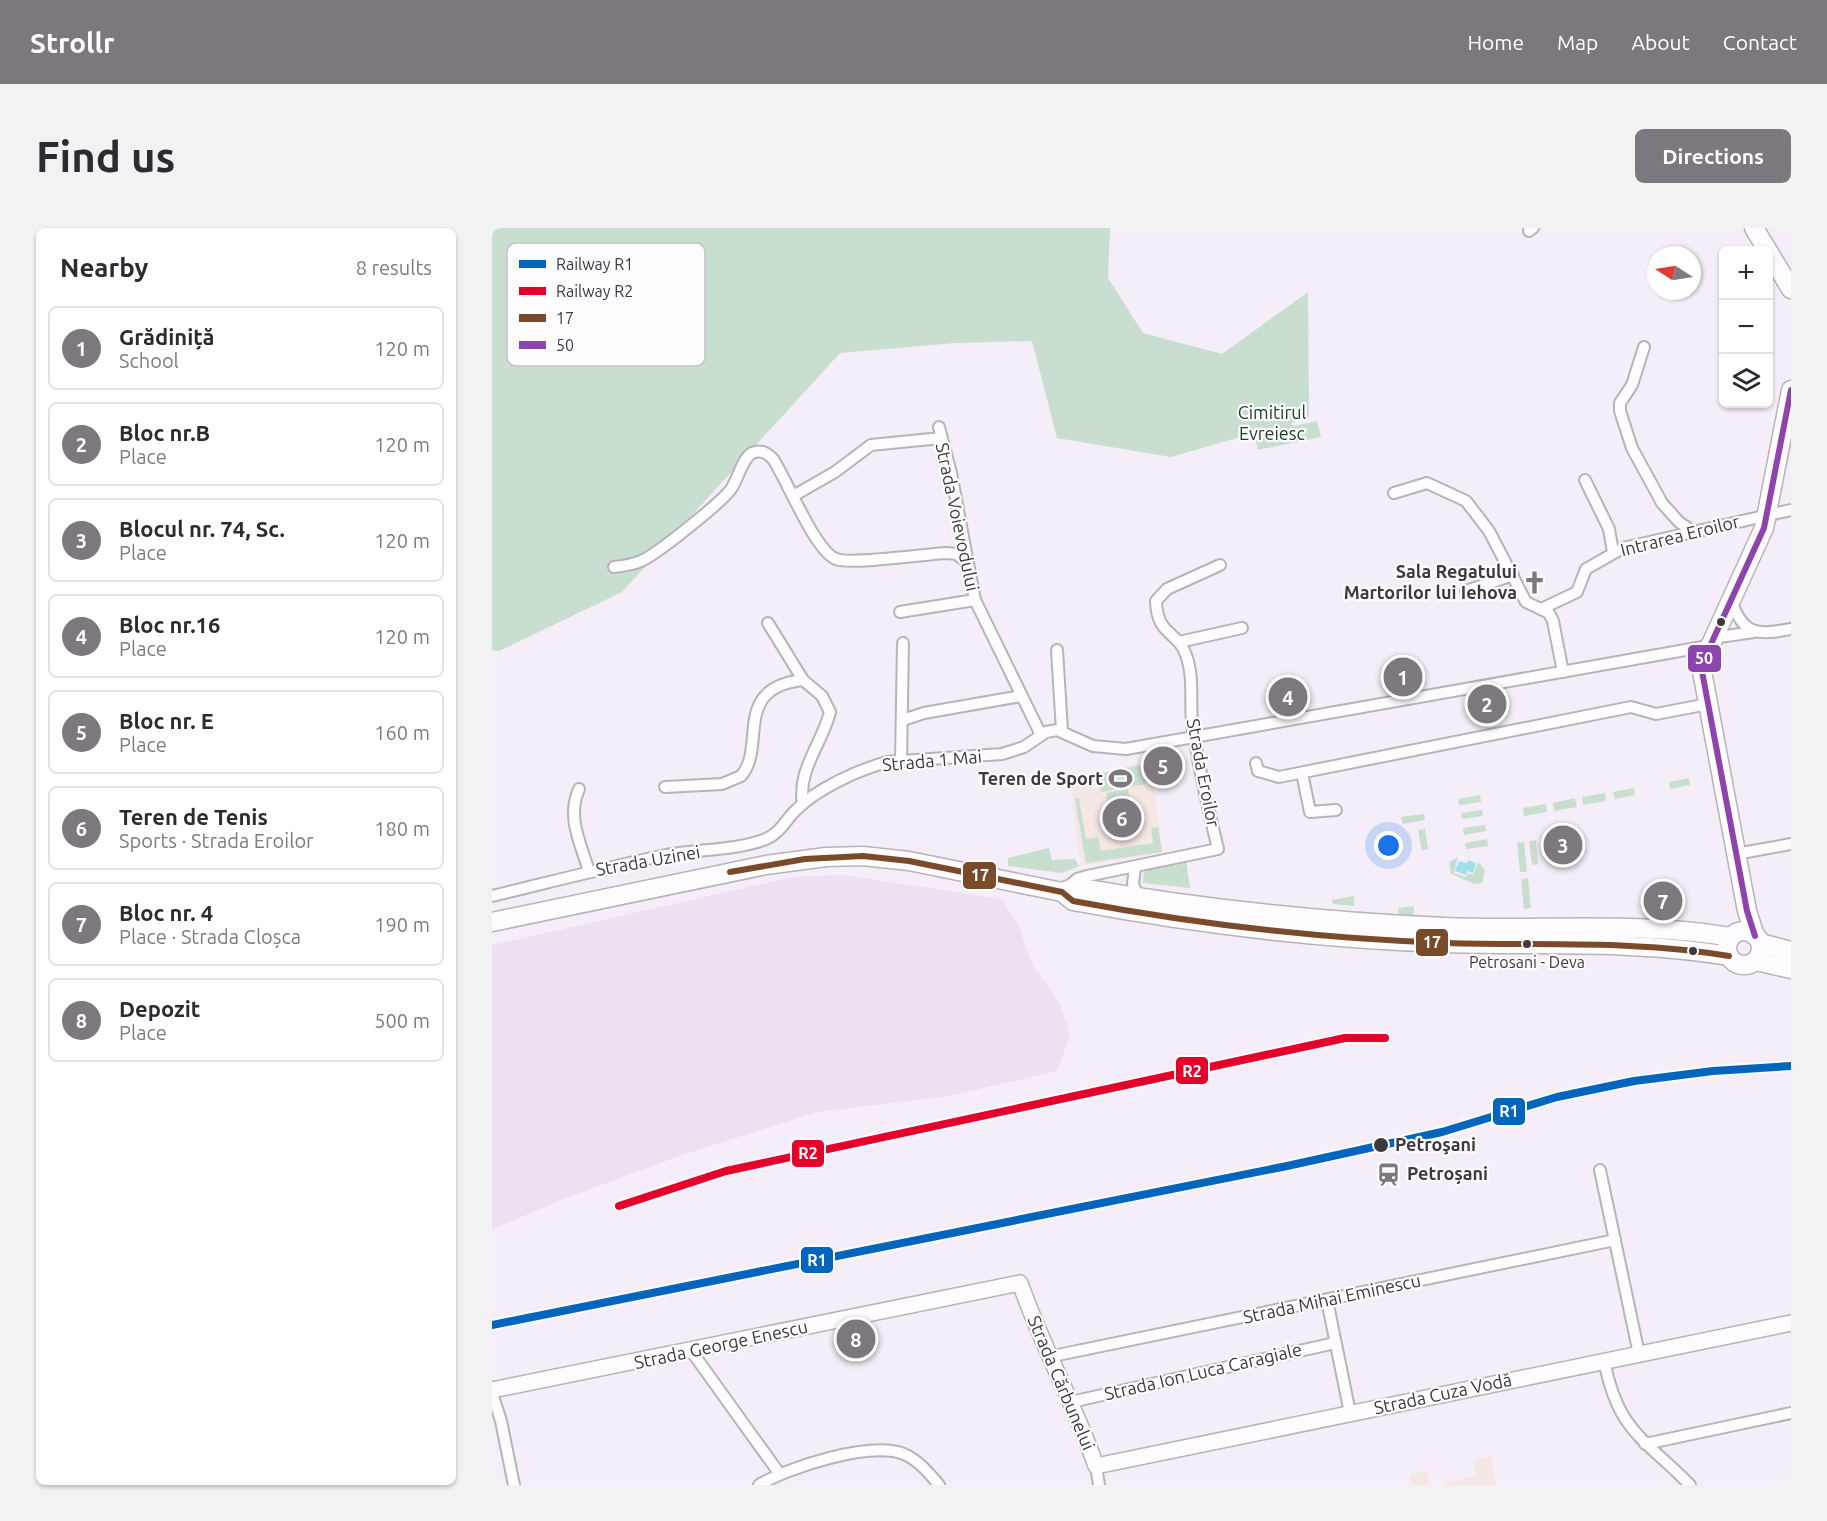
<!DOCTYPE html>
<html lang="en">
<head>
<meta charset="utf-8">
<style>
  :root { --surface:#fff; --page:#f2f2f3; --text:#2b2b33; --muted:#7c7c81; --line:#e1e1e2; --accent:#7d7880 }
  body { margin:0; font-family:Ubuntu,sans-serif; background:var(--page); color:var(--text) }
  .controls { position:absolute; right:18px; top:18px; display:grid; overflow:hidden; border-radius:9px; box-shadow:0 2px 4px #0004 }
  .controls button { width:54px; height:54px; display:grid; place-items:center; padding:0; border:0; border-bottom:2px solid var(--line); background:var(--surface); color:var(--text); font:30px sans-serif }
  .compass { position:absolute; left:1155px; top:18px; width:54px; height:54px; border-radius:50%; background:var(--surface); box-shadow:0 2px 4px #0004; rotate:282deg }
  .you { position:absolute; left:897px; top:618px; width:21px; height:21px; margin:-15px; border:4px solid #fff; border-radius:50%; background:#1a73e8; box-shadow:0 0 0 9px #1a73e833 }
  .badge { display:grid; place-items:center; width:39px; height:39px; border-radius:50%; background:var(--accent); color:#fff; font-size:20px; font-weight:700 }
  .pin { position:absolute; translate:-50% -50%; border:3px solid #fff; box-shadow:0 2px 6px #0006 }
  .list { margin:0; padding:0; list-style:none }
  h2 { display:flex; justify-content:space-between; align-items:center; height:78px; margin:0; padding:0 24px; font-size:26px }
  h2 small { font-size:20px; font-weight:400; color:var(--muted) }
  .list li { display:grid; grid-template-columns:39px 1fr auto; gap:18px; align-items:center; box-sizing:border-box; height:84px; margin:0 12px 12px; padding:0 12px; border:2px solid var(--line); border-radius:9px }
  .list b { display:block; font-size:22px; white-space:nowrap }
  .list p { margin:0; font-size:20px; white-space:nowrap; color:var(--muted) }
  .list em { font-size:20px; font-style:normal; color:var(--muted) }
  .icon { flex:none; width:33px; height:33px; fill:none; stroke:currentColor; stroke-width:2; stroke-linecap:round; stroke-linejoin:round }
  .map { position:relative; flex:none; width:1299px; height:1257px; overflow:hidden; border-radius:9px }
  header { display:flex; align-items:center; gap:36px; box-sizing:border-box; height:84px; padding:0 30px; background:var(--accent); color:#fff }
  header strong { font-size:28px }
  nav { display:flex; gap:33px; margin-inline-start:auto; font-size:21px }
  .intro { display:flex; align-items:center; justify-content:space-between; box-sizing:border-box; height:144px; padding:0 36px }
  h1 { margin:0; font-size:42px }
  .button { padding:15px 27px; border-radius:9px; background:var(--accent); color:#fff; font-size:21px; font-weight:700 }
  main { display:flex; gap:36px; padding:0 36px }
  aside { flex:1; background:var(--surface); border-radius:9px; box-shadow:0 2px 4px #0004 }
  .map>svg:first-child { display:block }
  .built { fill:#ece0f1 }
  .education { fill:#f5e7e3 }
  .green { fill:#c8decf }
  .water { fill:#a0e1eb }
  .lines { fill:none; stroke-linecap:round; stroke-linejoin:round }
  .street-casing { stroke:#b8b3ba; stroke-width:14 }
  .secondary-casing { stroke:#b8b3ba; stroke-width:18 }
  .primary-casing { stroke:#b8b3ba; stroke-width:21 }
  .street { stroke:#fefcfe; stroke-width:10 }
  .secondary { stroke:#fefcfe; stroke-width:15 }
  .primary { stroke:#fefcfe; stroke-width:18 }
  .bus-1-casing { stroke:#fefcff; stroke-width:10 }
  .bus-2-casing { stroke:#fefcff; stroke-width:10 }
  .bus-1 { stroke:#7a4b2a; stroke-width:6 }
  .bus-2 { stroke:#8e44ad; stroke-width:6 }
  .rail-1-casing { stroke:#fefcff; stroke-width:12 }
  .rail-2-casing { stroke:#fefcff; stroke-width:12 }
  .rail-1 { stroke:#0065bd; stroke-width:8 }
  .rail-2 { stroke:#e4002b; stroke-width:8 }
  .bus-dot { fill:#3d393f; stroke:#fefcff; stroke-width:2 }
  .labels { text-anchor:middle; stroke-width:4.5; stroke-linejoin:round; paint-order:stroke }
  .bus-label { font-size:16px; fill:#3d393f; stroke:#fefcff }
  .park-label { font-size:18px; fill:#174526; stroke:#fefcff }
  .street-label { font-size:18px; fill:#3d393f; stroke:#fefcff }
  .poi-label { font-size:18px; font-weight:bold; fill:#3d393f; stroke:#fefcff; text-anchor:end }
  .stop-label { font-size:18px; font-weight:bold; fill:#3d393f; stroke:#fefcff; text-anchor:start }
  .key { fill:#fefcff; stroke:#c4c2c5; stroke-width:1.5 }
  .key-label { font-size:16px; fill:#3d393f }
  .line-badge { stroke:#fefcff; stroke-width:2 }
  .badge-label { font-size:16px; text-anchor:middle; font-weight:bold; fill:#fff }
</style>
</head>
<body>
<header>
<strong>Strollr</strong>
<nav><a>Home</a><a>Map</a><a>About</a><a>Contact</a></nav>
</header>
<div class="intro"><h1>Find us</h1><a class="button">Directions</a></div>
<main>
<aside>
<h2>Nearby<small>8 results</small></h2>
<ul class="list">
<li><span class="badge">1</span><div><b>Grădiniță</b><p>School</p></div><em>120 m</em></li>
<li><span class="badge">2</span><div><b>Bloc nr.B</b><p>Place</p></div><em>120 m</em></li>
<li><span class="badge">3</span><div><b>Blocul nr. 74, Sc.</b><p>Place</p></div><em>120 m</em></li>
<li><span class="badge">4</span><div><b>Bloc nr.16</b><p>Place</p></div><em>120 m</em></li>
<li><span class="badge">5</span><div><b>Bloc nr. E</b><p>Place</p></div><em>160 m</em></li>
<li><span class="badge">6</span><div><b>Teren de Tenis</b><p>Sports · Strada Eroilor</p></div><em>180 m</em></li>
<li><span class="badge">7</span><div><b>Bloc nr. 4</b><p>Place · Strada Cloșca</p></div><em>190 m</em></li>
<li><span class="badge">8</span><div><b>Depozit</b><p>Place</p></div><em>500 m</em></li>
</ul>
</aside>
<div class="map">
<svg width="1299" height="1257" viewBox="0 0 1299 1257">
  <rect width="100%" height="100%" fill="#f5eef8"/>
  <path class="built" d="M351,647L510,671L527,699L541,738L568,775L578,808L565,843L457,868L325,884L190,927L66,973L0,1002V717L301,649Z"/>
  <g class="education">
    <path d="M649,535L661,552L671,625L589,638L581,579L580,552Z"/>
    <path d="M999,1228L1004,1257H954L953,1254L984,1248L981,1232Z"/>
    <path d="M935,1243L937,1257H919L918,1247Z"/>
  </g>
  <g class="green">
    <path d="M0,0H618L616,50L651,105L730,126L816,64L817,189L799,195L801,198L825,193L829,209L766,222L762,205L679,229L565,210L540,113L463,115L348,125L130,364L7,423L0,422Z"/>
    <path d="M650,537L654,556L609,564L605,546Z"/>
    <path d="M1197,550L1198,557L1178,561L1177,554Z"/>
    <path d="M1142,560L1143,567L1123,571L1121,564Z"/>
    <path d="M636,561L638,571L616,575L614,565Z"/>
    <path d="M1113,565L1114,573L1091,577L1090,569Z"/>
    <path d="M988,567L989,574L967,577L966,571Z"/>
    <path d="M587,570L594,611L606,609L609,623L661,615L659,600L666,599L670,624L594,635L583,571Z"/>
    <path d="M1083,570L1085,579L1062,583L1061,575Z"/>
    <path d="M638,572L640,582L621,586L640,583L642,593L620,597L617,576Z"/>
    <path d="M1054,576L1055,584L1032,588L1031,580Z"/>
    <path d="M990,582L991,588L970,591L969,585Z"/>
    <path d="M932,586L933,592L911,596L909,589Z"/>
    <path d="M993,597L994,603L972,607L971,600Z"/>
    <path d="M933,601L936,621L930,623L926,602Z"/>
    <path d="M995,611L996,618L974,621L973,615Z"/>
    <path d="M1044,612L1046,636L1040,637L1037,613Z"/>
    <path d="M1032,614L1035,644H1028L1025,615Z"/>
    <path d="M557,620L560,632L583,631L587,638L570,645L516,638V630Z"/>
    <path d="M966,629L962,645L974,649L976,645L981,647L986,634L984,631L993,642L990,655L982,656L959,646L957,634Z"/>
    <path d="M694,633L698,660L651,655L652,643L657,639Z"/>
    <path d="M1036,650L1039,680L1032,681L1029,651Z"/>
    <path d="M862,668V678L841,676L840,672Z"/>
    <path d="M922,678L921,691L907,689L906,680Z"/>
  </g>
  <path class="water" d="M976,632L984,635L981,645L975,643L974,647L963,643L967,633L975,635Z"/>
  <g class="lines">
    <defs>
      <g id="street">
        <path d="M1037,3L1041,0"/>
        <path d="M1152,119L1140,157L1128,175V183L1140,220L1170,275L1187,294L1200,303"/>
        <path d="M447,199L459,245L483,372L549,507"/>
        <path d="M1093,252L1117,301L1121,324"/>
        <path d="M902,265L935,255L974,273L997,303L1034,374L1057,385L1061,393L1071,444"/>
        <path d="M301,268L343,244L379,217L449,210"/>
        <path d="M122,339C131,338 140,337 149,333C164,327 230,274 239,261C246,251 250,231 260,225C269,221 275,225 281,231C295,252 323,323 344,331C360,337 433,326 455,325L464,326L474,333"/>
        <path d="M974,363L1021,347"/>
        <path d="M1239,372C1251,408 1266,407 1299,401"/>
        <path d="M1049,381L1085,364L1094,341L1131,320L1299,282"/>
        <path d="M408,384L483,372"/>
        <path d="M276,395L311,452L330,468L338,484C330,516 305,542 311,576"/>
        <path d="M1220,410L1262,404"/>
        <path d="M687,414L750,400"/>
        <path d="M565,422L570,503"/>
        <path d="M411,492L432,485L529,468"/>
        <path d="M409,534L411,415"/>
        <path d="M764,535L766,543L787,549L1139,479L1164,486L1216,476"/>
        <path d="M810,545L818,584L844,582"/>
        <path d="M173,559L230,556L249,548C275,519 239,460 311,452"/>
        <path d="M87,561C74,590 89,615 97,644"/>
        <path d="M1244,626L1299,616"/>
        <path d="M643,639L641,656L646,669"/>
        <path d="M577,658L585,651L595,648L726,621C716,580 706,537 700,495C698,473 702,448 694,427C686,403 665,408 664,373L675,361L728,337"/>
        <path d="M0,668C58,654 116,639 174,627C207,621 242,623 274,611C288,605 293,593 303,583C324,561 366,542 395,534L510,526L532,519L554,504L565,502L601,518L634,521L1216,418"/>
        <path d="M1108,942L1147,1126"/>
        <path d="M835,1072L858,1185"/>
        <path d="M200,1124L287,1245"/>
        <path d="M556,1129L1123,1012"/>
        <path d="M1112,1132C1126,1204 1152,1210 1198,1257"/>
        <path d="M0,1165L9,1193L22,1257"/>
        <path d="M579,1174L843,1115"/>
        <path d="M1153,1216L1299,1185"/>
        <path d="M604,1238L607,1257"/>
        <path d="M267,1257C297,1239 378,1213 412,1226C426,1232 437,1245 447,1257"/>
      </g>
      <path id="secondary" d="M0,1162L528,1055C550,1118 582,1175 604,1238L1299,1095"/>
      <g id="primary">
        <path d="M1262,0L1299,61"/>
        <path d="M570,664L584,659C706,680 829,694 953,699C1049,703 1144,693 1239,709"/>
        <path d="M0,694L274,637L334,629L371,628L417,633L570,664L581,673C704,696 830,711 955,715C1049,718 1144,712 1237,728"/>
        <circle cx="1252" cy="720" r="17"/>
        <path d="M1263,708L1255,683L1209,438L1272,300L1299,162"/>
        <path d="M1268,715L1299,723"/>
        <path d="M1264,733L1299,741"/>
      </g>
    </defs>
    <use href="#street" class="street-casing"/>
    <use href="#secondary" class="secondary-casing"/>
    <use href="#primary" class="primary-casing"/>
    <use href="#street" class="street"/>
    <use href="#secondary" class="secondary"/>
    <use href="#primary" class="primary"/>
    <defs>
      <path id="bus-1" d="M238,644L313,631L371,628L417,633L570,664L581,673C704,696 830,711 955,715C1049,718 1144,712 1237,728"/>
      <path id="bus-2" d="M1263,708L1255,683L1209,438L1272,300L1299,162"/>
    </defs>
    <use href="#bus-1" class="bus-1-casing"/>
    <use href="#bus-2" class="bus-2-casing"/>
    <use href="#bus-1" class="bus-1"/>
    <use href="#bus-2" class="bus-2"/>
    <defs>
      <path id="rail-1" d="M0,1097L795,938L950,904L1065,869L1142,853L1221,843L1299,838"/>
      <path id="rail-2" d="M127,978L234,943L853,810H893"/>
    </defs>
    <use href="#rail-1" class="rail-1-casing"/>
    <use href="#rail-2" class="rail-2-casing"/>
    <use href="#rail-1" class="rail-1"/>
    <use href="#rail-2" class="rail-2"/>
  </g>
  <defs>
    <symbol id="church-bare" viewBox="-9 -9 18 18"><path d="M-1.2-6h2.4v3.5h3.3v2.4h-3.3V6h-2.4V-.1h-3.3v-2.4h3.3Z" fill="#7d7880" stroke="#fefcff" stroke-width="2.5" paint-order="stroke"/></symbol>
    <symbol id="stadium-bare" viewBox="-9 -9 18 18"><path d="M0-5a6.5 5 0 1 0 0 10a6.5 5 0 1 0 0-10ZM-3.5-1.8h7v3.6h-7Z" fill="#7d7880" stroke="#fefcff" stroke-width="2.5" paint-order="stroke"/></symbol>
    <symbol id="station-bare" viewBox="-9 -9 18 18"><path d="M-3-6H3Q5-6 5-4V2Q5 4 3 4L4.5 6H3L1.5 4h-3L-3 6H-4.5L-3 4Q-5 4-5 2V-4Q-5-6-3-6ZM-3.5-4v3h7v-3ZM-3.5 1v1.5H-2V1ZM2 1v1.5H3.5V1Z" fill="#7d7880" stroke="#fefcff" stroke-width="2.5" paint-order="stroke"/></symbol>
  </defs>
  <g fill-rule="evenodd">
    <use href="#church-bare" x="1026" y="338" width="33" height="33"/>
    <use href="#stadium-bare" x="612" y="534" width="33" height="33"/>
    <use href="#station-bare" x="880" y="930" width="33" height="33"/>
  </g>
  <g class="bus-dot">
    <circle cx="1229" cy="394" r="5"/>
    <circle cx="1035" cy="716" r="5"/>
    <circle cx="1201" cy="723" r="5"/>
    <circle cx="889" cy="917" r="8"/>
  </g>
  <g class="labels">
    <g class="bus-label">
      <text x="1035" y="740">Petrosani - Deva</text>
    </g>
    <g class="park-label">
      <text x="780" y="191">Cimitirul<tspan x="780" dy="21">Evreiesc</tspan></text>
    </g>
    <g class="street-label">
      <text transform="translate(465 289) rotate(78)" y="6">Strada Voievodului</text>
      <text transform="translate(1188 308) rotate(-14)" y="6">Intrarea Eroilor</text>
      <text transform="translate(440 533) rotate(-5)" y="6">Strada 1 Mai</text>
      <text transform="translate(711 545) rotate(79)" y="6">Strada Eroilor</text>
      <text transform="translate(156 633) rotate(-10)" y="6">Strada Uzinei</text>
      <text transform="translate(840 1071) rotate(-12)" y="6">Strada Mihai Eminescu</text>
      <text transform="translate(229 1117) rotate(-12)" y="6">Strada George Enescu</text>
      <text transform="translate(711 1144) rotate(-13)" y="6">Strada Ion Luca Caragiale</text>
      <text transform="translate(569 1155) rotate(67)" y="6">Strada Cărbunelui</text>
      <text transform="translate(951 1166) rotate(-12)" y="6">Strada Cuza Vodă</text>
    </g>
    <g class="poi-label">
      <text x="1025" y="350">Sala Regatului<tspan x="1025" dy="21">Martorilor lui Iehova</tspan></text>
      <text x="611" y="557">Teren de Sport</text>
      <text x="915" y="952" text-anchor="start">Petroșani</text>
    </g>
    <g class="stop-label">
      <text x="903" y="923">Petroşani</text>
    </g>
  </g>
  <rect x="15" y="15" width="198" height="123" rx="9" class="key"/>
  <rect x="27" y="32" width="27" height="8" fill="#0065bd"/>
  <rect x="27" y="59" width="27" height="8" fill="#e4002b"/>
  <rect x="27" y="86" width="27" height="8" fill="#7a4b2a"/>
  <rect x="27" y="113" width="27" height="8" fill="#8e44ad"/>
  <g class="key-label">
    <text x="64" y="42">Railway R1</text>
    <text x="64" y="69">Railway R2</text>
    <text x="64" y="96">17</text>
    <text x="64" y="123">50</text>
  </g>
  <g class="line-badge">
    <rect x="1195" y="416" width="35" height="29" rx="6" fill="#8e44ad"/>
    <rect x="470" y="633" width="35" height="29" rx="6" fill="#7a4b2a"/>
    <rect x="923" y="700" width="34" height="29" rx="6" fill="#7a4b2a"/>
    <rect x="683" y="828" width="34" height="29" rx="6" fill="#e4002b"/>
    <rect x="1000" y="869" width="34" height="29" rx="6" fill="#0065bd"/>
    <rect x="299" y="911" width="34" height="29" rx="6" fill="#e4002b"/>
    <rect x="308" y="1018" width="34" height="28" rx="6" fill="#0065bd"/>
  </g>
  <g class="badge-label">
    <text x="1212" y="436">50</text>
    <text x="488" y="653">17</text>
    <text x="940" y="720">17</text>
    <text x="700" y="849">R2</text>
    <text x="1017" y="889">R1</text>
    <text x="316" y="931">R2</text>
    <text x="325" y="1038">R1</text>
  </g>
</svg>
<div class="controls">
<button>+</button>
<button>−</button>
<button><svg class="icon" aria-label="layers" viewBox="0 0 24 24"><path d="M12 4l9 5-9 5-9-5zM3 14l9 5 9-5"/></svg></button>
</div>
<svg class="compass" viewBox="-18 -18 36 36"><path d="M0-13l5 13h-10z" fill="#e53935"/><path d="M0 13l5-13h-10z" fill="#7c7c81"/></svg>
<div class="you"></div>
<div class="pin badge" style="left:911px;top:449px">1</div>
<div class="pin badge" style="left:995px;top:476px">2</div>
<div class="pin badge" style="left:1071px;top:617px">3</div>
<div class="pin badge" style="left:796px;top:469px">4</div>
<div class="pin badge" style="left:671px;top:538px">5</div>
<div class="pin badge" style="left:630px;top:590px">6</div>
<div class="pin badge" style="left:1171px;top:673px">7</div>
<div class="pin badge" style="left:364px;top:1111px">8</div>
</div>
</main>
</body>
</html>
